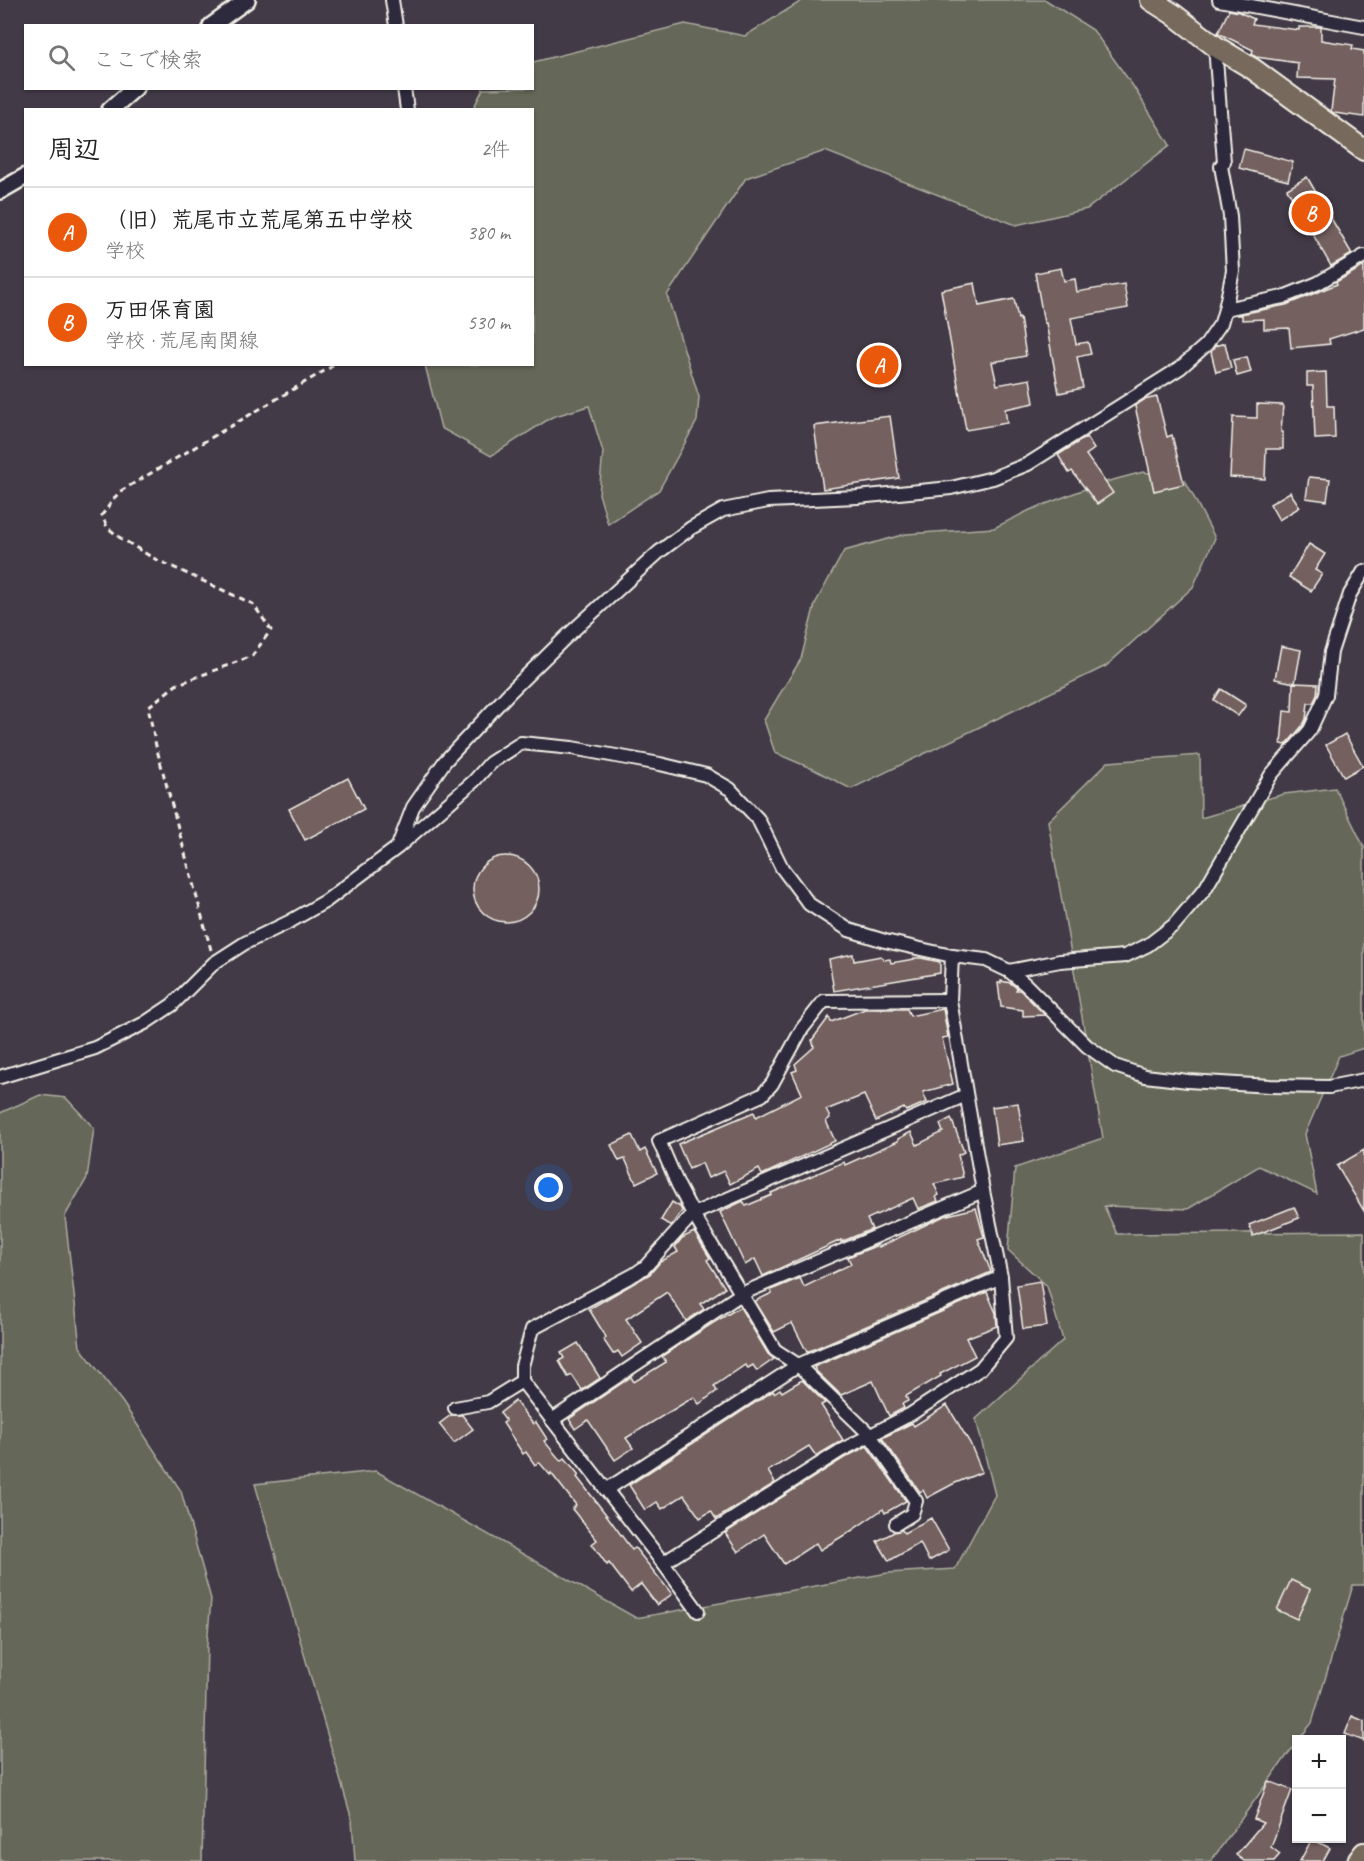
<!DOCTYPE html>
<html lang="ja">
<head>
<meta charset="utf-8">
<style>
  :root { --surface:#fff; --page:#f2f2f2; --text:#222; --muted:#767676; --line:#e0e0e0; --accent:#ea580c }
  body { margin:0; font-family:Caveat,"Klee One",sans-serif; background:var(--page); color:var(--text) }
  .controls { position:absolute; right:18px; bottom:18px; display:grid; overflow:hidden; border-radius:0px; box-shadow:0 2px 4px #0004 }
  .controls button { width:54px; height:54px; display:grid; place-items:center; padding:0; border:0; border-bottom:2px solid var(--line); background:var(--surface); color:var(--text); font:30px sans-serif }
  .you { position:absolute; left:549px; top:1188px; width:21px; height:21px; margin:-15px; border:4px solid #fff; border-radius:50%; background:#1a73e8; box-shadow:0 0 0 9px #1a73e833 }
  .badge { display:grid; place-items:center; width:39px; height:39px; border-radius:50%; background:var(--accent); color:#fff; font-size:20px; font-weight:700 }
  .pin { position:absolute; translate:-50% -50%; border:3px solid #fff; box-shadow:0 2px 6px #0006 }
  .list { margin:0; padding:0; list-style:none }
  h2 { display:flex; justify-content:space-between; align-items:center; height:78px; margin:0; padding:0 24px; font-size:26px }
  h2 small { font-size:20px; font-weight:400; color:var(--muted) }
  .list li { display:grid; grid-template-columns:39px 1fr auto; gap:18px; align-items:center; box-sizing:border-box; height:90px; padding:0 24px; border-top:2px solid var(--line) }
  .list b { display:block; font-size:22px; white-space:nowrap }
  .list p { margin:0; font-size:20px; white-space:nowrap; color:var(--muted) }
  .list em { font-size:20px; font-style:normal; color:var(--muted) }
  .icon { flex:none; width:33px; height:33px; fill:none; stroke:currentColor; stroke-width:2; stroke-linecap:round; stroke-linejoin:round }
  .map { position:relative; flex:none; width:1364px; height:1861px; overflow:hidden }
  .search { position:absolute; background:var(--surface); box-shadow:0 2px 4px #0004; left:24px; top:24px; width:510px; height:66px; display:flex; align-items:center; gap:15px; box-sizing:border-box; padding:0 21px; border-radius:0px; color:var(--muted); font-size:22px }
  .panel { position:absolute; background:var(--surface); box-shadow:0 2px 4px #0004; left:24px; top:108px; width:510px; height:258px; border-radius:0px }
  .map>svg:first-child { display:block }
  .green { fill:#656759; stroke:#acaca0; stroke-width:1.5 }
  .building { fill:#73605f; stroke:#f4f1e8; stroke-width:1.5 }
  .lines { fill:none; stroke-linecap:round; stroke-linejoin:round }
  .minor-casing { stroke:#f4f1e8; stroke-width:16 }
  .tertiary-casing { stroke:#f4f1e8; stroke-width:20 }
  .primary-casing { stroke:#f4f1e8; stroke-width:24 }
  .path { stroke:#f4f1e8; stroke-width:3; stroke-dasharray:6 4.5; stroke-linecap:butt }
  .minor { stroke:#2f2a3d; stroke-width:12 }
  .tertiary { stroke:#2f2a3d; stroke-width:15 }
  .primary { stroke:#77695c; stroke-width:20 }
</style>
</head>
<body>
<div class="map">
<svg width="1364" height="1861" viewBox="0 0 1364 1861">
  <rect width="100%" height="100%" fill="#433a47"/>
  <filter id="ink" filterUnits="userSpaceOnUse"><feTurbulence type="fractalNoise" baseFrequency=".0167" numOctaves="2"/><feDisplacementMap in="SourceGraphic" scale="12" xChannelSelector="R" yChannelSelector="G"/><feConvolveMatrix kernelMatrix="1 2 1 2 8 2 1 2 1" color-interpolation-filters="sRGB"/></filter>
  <g filter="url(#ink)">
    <g class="green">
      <path d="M803,0H1046L1093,30L1133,86L1170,145L1087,209L1016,225L825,151L746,178L667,295L699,397L697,421L659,490L608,524L599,494L603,452L589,406L552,417L491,456L441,428L425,365L532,364V110L473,109L483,89L532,88L533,62L685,24L745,36Z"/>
      <path d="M1143,472L1185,480L1215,538L1193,587L1106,666L851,789L813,769L775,753L764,720L801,659L815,604L844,551L906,534L994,528L1030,510L1098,484Z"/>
      <path d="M1200,755L1201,818L1284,794L1335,788L1364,847V1048L1339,1056L1305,1134L1317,1194L1259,1166L1188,1209L1104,1206L1117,1234L1364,1232V1585H1353L1312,1723L1299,1739L1296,1740V1743L1211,1861H355L352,1820L255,1484L376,1471L636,1618L888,1573L955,1569L995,1495L976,1419L1063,1340L1047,1286L1008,1250L1015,1168L1103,1138L1048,821L1108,762Z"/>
      <path d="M40,1095L66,1098L94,1128L87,1178L65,1216L80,1347L123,1403L181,1491L211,1599L207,1645L202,1861H0V1113Z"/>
    </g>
    <g class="building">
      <path d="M1229,10L1239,12L1254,19L1252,24L1299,30V27H1321V40L1353,45L1352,49L1364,51V117L1334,113L1331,111L1335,79L1297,78L1298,63L1256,57L1252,54L1253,50L1218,33Z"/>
      <path d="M1244,149L1293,162L1288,181L1239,168Z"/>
      <path d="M1307,177L1352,254L1331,266L1287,189Z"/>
      <path d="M1364,266V328L1329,339L1330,344L1291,348L1289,328L1264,329V319L1242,320V315H1236L1286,305L1337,284L1336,282Z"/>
      <path d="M1061,268L1064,281L1075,279L1077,292L1124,284L1128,308L1071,318L1076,344L1088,342L1091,354L1077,357L1083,388L1059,393L1046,323H1044L1035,273Z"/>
      <path d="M975,283L979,306L1014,299L1018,319L1020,318L1026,356L992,362L997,385L1030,379L1034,403L1005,409L1007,423L966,430L941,290Z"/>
      <path d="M1225,343L1231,368L1216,372L1211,352L1215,346Z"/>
      <path d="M1247,357L1251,372L1237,376L1233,360Z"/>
      <path d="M1326,372L1327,406H1334L1335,438L1315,439L1313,386H1307V373Z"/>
      <path d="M1157,397L1167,437L1172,435L1184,484L1154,491L1135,406L1144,400Z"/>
      <path d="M1257,404L1283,405L1281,432H1283V449H1266L1265,479L1230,477L1233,417L1257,418Z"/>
      <path d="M890,416L899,478L823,489L814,426Z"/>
      <path d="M1086,437L1094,449L1086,455L1113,493L1097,504L1072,471L1069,473L1058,455Z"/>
      <path d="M1309,477L1330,479L1327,501L1306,498Z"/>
      <path d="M1290,492L1300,507L1279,520L1270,504Z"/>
      <path d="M1309,544L1325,554L1315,570L1322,574L1311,591L1289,577Z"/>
      <path d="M1281,646L1301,650L1295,683L1275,679Z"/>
      <path d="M1293,683L1318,684L1317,695L1313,703H1308L1306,719L1303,725L1286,745L1281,744L1284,711L1292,712Z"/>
      <path d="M1221,689L1246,705L1238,716L1214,700Z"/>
      <path d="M1345,734L1363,766L1344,777L1326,745Z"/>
      <path d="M348,778L364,809L305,840L289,809Z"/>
      <circle cx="506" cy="889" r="33"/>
      <path d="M853,954L854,961L881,956L884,960L890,959L891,963L914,959V958H921L940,962V973L834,991L829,959Z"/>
      <path d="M1001,981L1010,983L1017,988L1016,990H1020L1045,1015L1023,1016V1010L1001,1007L998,983H1001Z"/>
      <path d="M865,1009H907L910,1016L943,1009L948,1037L942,1038L953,1084L923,1092L927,1102L906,1111L904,1108L876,1121L864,1095L826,1110L830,1118L826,1121L835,1141L762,1175L759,1169L730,1184L724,1171L708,1178L702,1163L689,1169L678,1144L754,1112L756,1117L802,1094L792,1072L797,1070L795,1064L814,1047L812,1040L829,1017L831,1022Z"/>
      <path d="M1018,1103L1024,1141L997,1145L992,1107Z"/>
      <path d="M951,1118L964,1152L958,1155L963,1177L934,1184L939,1195L936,1197L938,1201L918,1209L913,1198L867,1219L872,1229L841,1242V1240L763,1276L755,1259L745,1265L720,1212L743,1201L746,1206L772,1195L771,1193L844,1162L845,1165L898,1141V1139L911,1132L917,1145L943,1132L940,1124Z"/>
      <path d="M632,1135L640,1152L645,1149L657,1173L636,1183L625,1159L619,1161L611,1145Z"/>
      <path d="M1364,1150V1211L1337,1166Z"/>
      <path d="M672,1202L680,1207L682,1211L671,1226L661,1220Z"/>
      <path d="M1294,1207L1299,1218L1253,1236L1249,1225Z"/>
      <path d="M976,1208L984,1237L978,1239L991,1272L807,1352L792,1323L774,1332L755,1301L772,1293L771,1290L800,1278L804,1287L851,1264L848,1257L878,1245L879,1247L944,1216Z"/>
      <path d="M694,1232L710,1258L707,1260L725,1288L700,1304L704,1309L686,1321L667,1292L626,1319L642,1343L622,1357L618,1351L613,1354L603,1339L606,1337L589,1309L650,1274L660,1262L678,1252L675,1247L682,1238Z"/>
      <path d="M1040,1281L1047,1326L1023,1329L1017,1285Z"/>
      <path d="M987,1292L996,1313L997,1326L966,1338L975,1356L940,1374L941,1376L906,1396L908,1401L902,1404L904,1408L889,1416L873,1381L841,1395L816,1371L814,1367Z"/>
      <path d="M740,1307L768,1354L774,1359L757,1371L753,1365L748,1368L745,1365L714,1386L717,1391L699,1404L694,1397L626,1438L633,1448L615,1460L588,1420L575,1429L569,1419L631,1377L634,1382L666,1362L662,1356L713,1323Z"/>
      <path d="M578,1343L600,1378L582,1390L572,1375L568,1377L559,1361L564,1358L561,1353Z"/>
      <path d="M802,1380L825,1403L821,1405L843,1440L816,1456L809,1446L768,1471L775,1483L716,1519L711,1511L700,1518L684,1495L662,1509L657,1502L645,1510L629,1485L773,1391L774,1393L780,1389L782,1392Z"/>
      <path d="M515,1401L533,1424L536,1422L547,1439L544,1441L561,1461L565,1458L579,1475L577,1477L608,1517L632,1550L635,1548L672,1594L657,1605L641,1584L631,1592L609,1563L607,1565L592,1544L597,1540L572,1509L576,1505L551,1473L550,1475L539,1462L535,1465L526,1452L523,1454L503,1423L506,1421L500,1413Z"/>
      <path d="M947,1405L970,1443L982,1472L953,1484L927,1498L923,1490L920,1492L882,1438L912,1423L914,1426Z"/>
      <path d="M451,1415H462L473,1429L454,1443L439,1424Z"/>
      <path d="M867,1446L906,1501L885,1513L883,1509L851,1531L820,1550L816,1543L784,1564L764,1534L738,1552L725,1533L844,1458Z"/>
      <path d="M931,1518L949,1550L929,1561L920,1543L889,1561L877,1541L894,1532L902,1530L904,1533Z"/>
      <path d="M1291,1580L1310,1589L1297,1619L1277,1610Z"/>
      <path d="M1352,1716L1364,1721V1741L1345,1734Z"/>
      <path d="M1268,1781L1292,1790L1271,1847L1280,1854L1274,1861H1244L1236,1855L1263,1823L1254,1819Z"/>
      <path d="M1312,1839L1330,1848L1323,1861H1300Z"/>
    </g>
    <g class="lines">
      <defs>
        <g id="minor">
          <path d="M392,0L396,26"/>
          <path d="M1219,0L1364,27"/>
          <path d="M404,88L407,110"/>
          <path d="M1225,309L1283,297L1318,283L1364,256"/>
          <path d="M398,846L413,807L445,761L510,692L565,638L659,552L691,528L723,510L768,501L857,497L951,488L993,478L1028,464L1180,368L1206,345L1221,323L1225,309L1233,271L1230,216L1221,166L1224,162L1215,46"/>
          <path d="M952,956L950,1000L983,1191L1001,1277L1006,1338L980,1369L911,1414L840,1451L663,1563L522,1381V1366L532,1329L635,1274L645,1267L693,1214L966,1095"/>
          <path d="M1009,971L1060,961L1125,956L1148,945L1174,925L1205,889L1271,775L1310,730L1326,695L1331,652L1350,594L1364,571"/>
          <path d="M0,1077L95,1048L145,1023L172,1005L214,963L245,943L289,922L326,901L398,847L474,781L490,763L521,743L572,748L660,764L706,775L730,789L758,819L782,868L809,904L849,930L885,941L952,956L986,960L1009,971L1025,984L1087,1046L1115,1066L1145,1076L1188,1081L1270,1086L1329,1087L1364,1080"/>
          <path d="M455,1408L488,1402L522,1381"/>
          <path d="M552,1420L741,1294L983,1191"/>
          <path d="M606,1490L798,1365L1001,1277"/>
          <path d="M896,1524L912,1514L916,1501L869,1434L798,1365L775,1350L693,1214L678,1185L659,1141L762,1095L772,1084L802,1029L824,1001L950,1000"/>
          <path d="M663,1563L698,1611"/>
        </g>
        <g id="tertiary">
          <path d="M211,26L247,0"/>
          <path d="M110,110L135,88"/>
          <path d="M0,191L26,176"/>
        </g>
        <g id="primary">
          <path d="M1151,0L1173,14L1215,46L1253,69L1364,150"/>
          <path d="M1358,1861L1364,1853"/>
        </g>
      </defs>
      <use href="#minor" class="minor-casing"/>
      <use href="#tertiary" class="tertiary-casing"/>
      <use href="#primary" class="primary-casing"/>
      <path class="path" d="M211,950L156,746L148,707L176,685L252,656L271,630L253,604L153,558L119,537L107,527L102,515L119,492L336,364"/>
      <use href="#minor" class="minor"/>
      <use href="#tertiary" class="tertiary"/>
      <use href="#primary" class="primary"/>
    </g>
  </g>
</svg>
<div class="controls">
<button>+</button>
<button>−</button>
</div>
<div class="you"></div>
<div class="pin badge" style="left:879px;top:365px">A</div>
<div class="pin badge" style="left:1311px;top:213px">B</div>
<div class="search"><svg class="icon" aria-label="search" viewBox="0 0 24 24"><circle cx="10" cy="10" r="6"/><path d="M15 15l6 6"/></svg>ここで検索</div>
<section class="panel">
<h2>周辺<small>2件</small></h2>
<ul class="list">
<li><span class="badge">A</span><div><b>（旧）荒尾市立荒尾第五中学校</b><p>学校</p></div><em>380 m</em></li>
<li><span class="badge">B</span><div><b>万田保育園</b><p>学校 · 荒尾南関線</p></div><em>530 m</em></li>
</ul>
</section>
</div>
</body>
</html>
